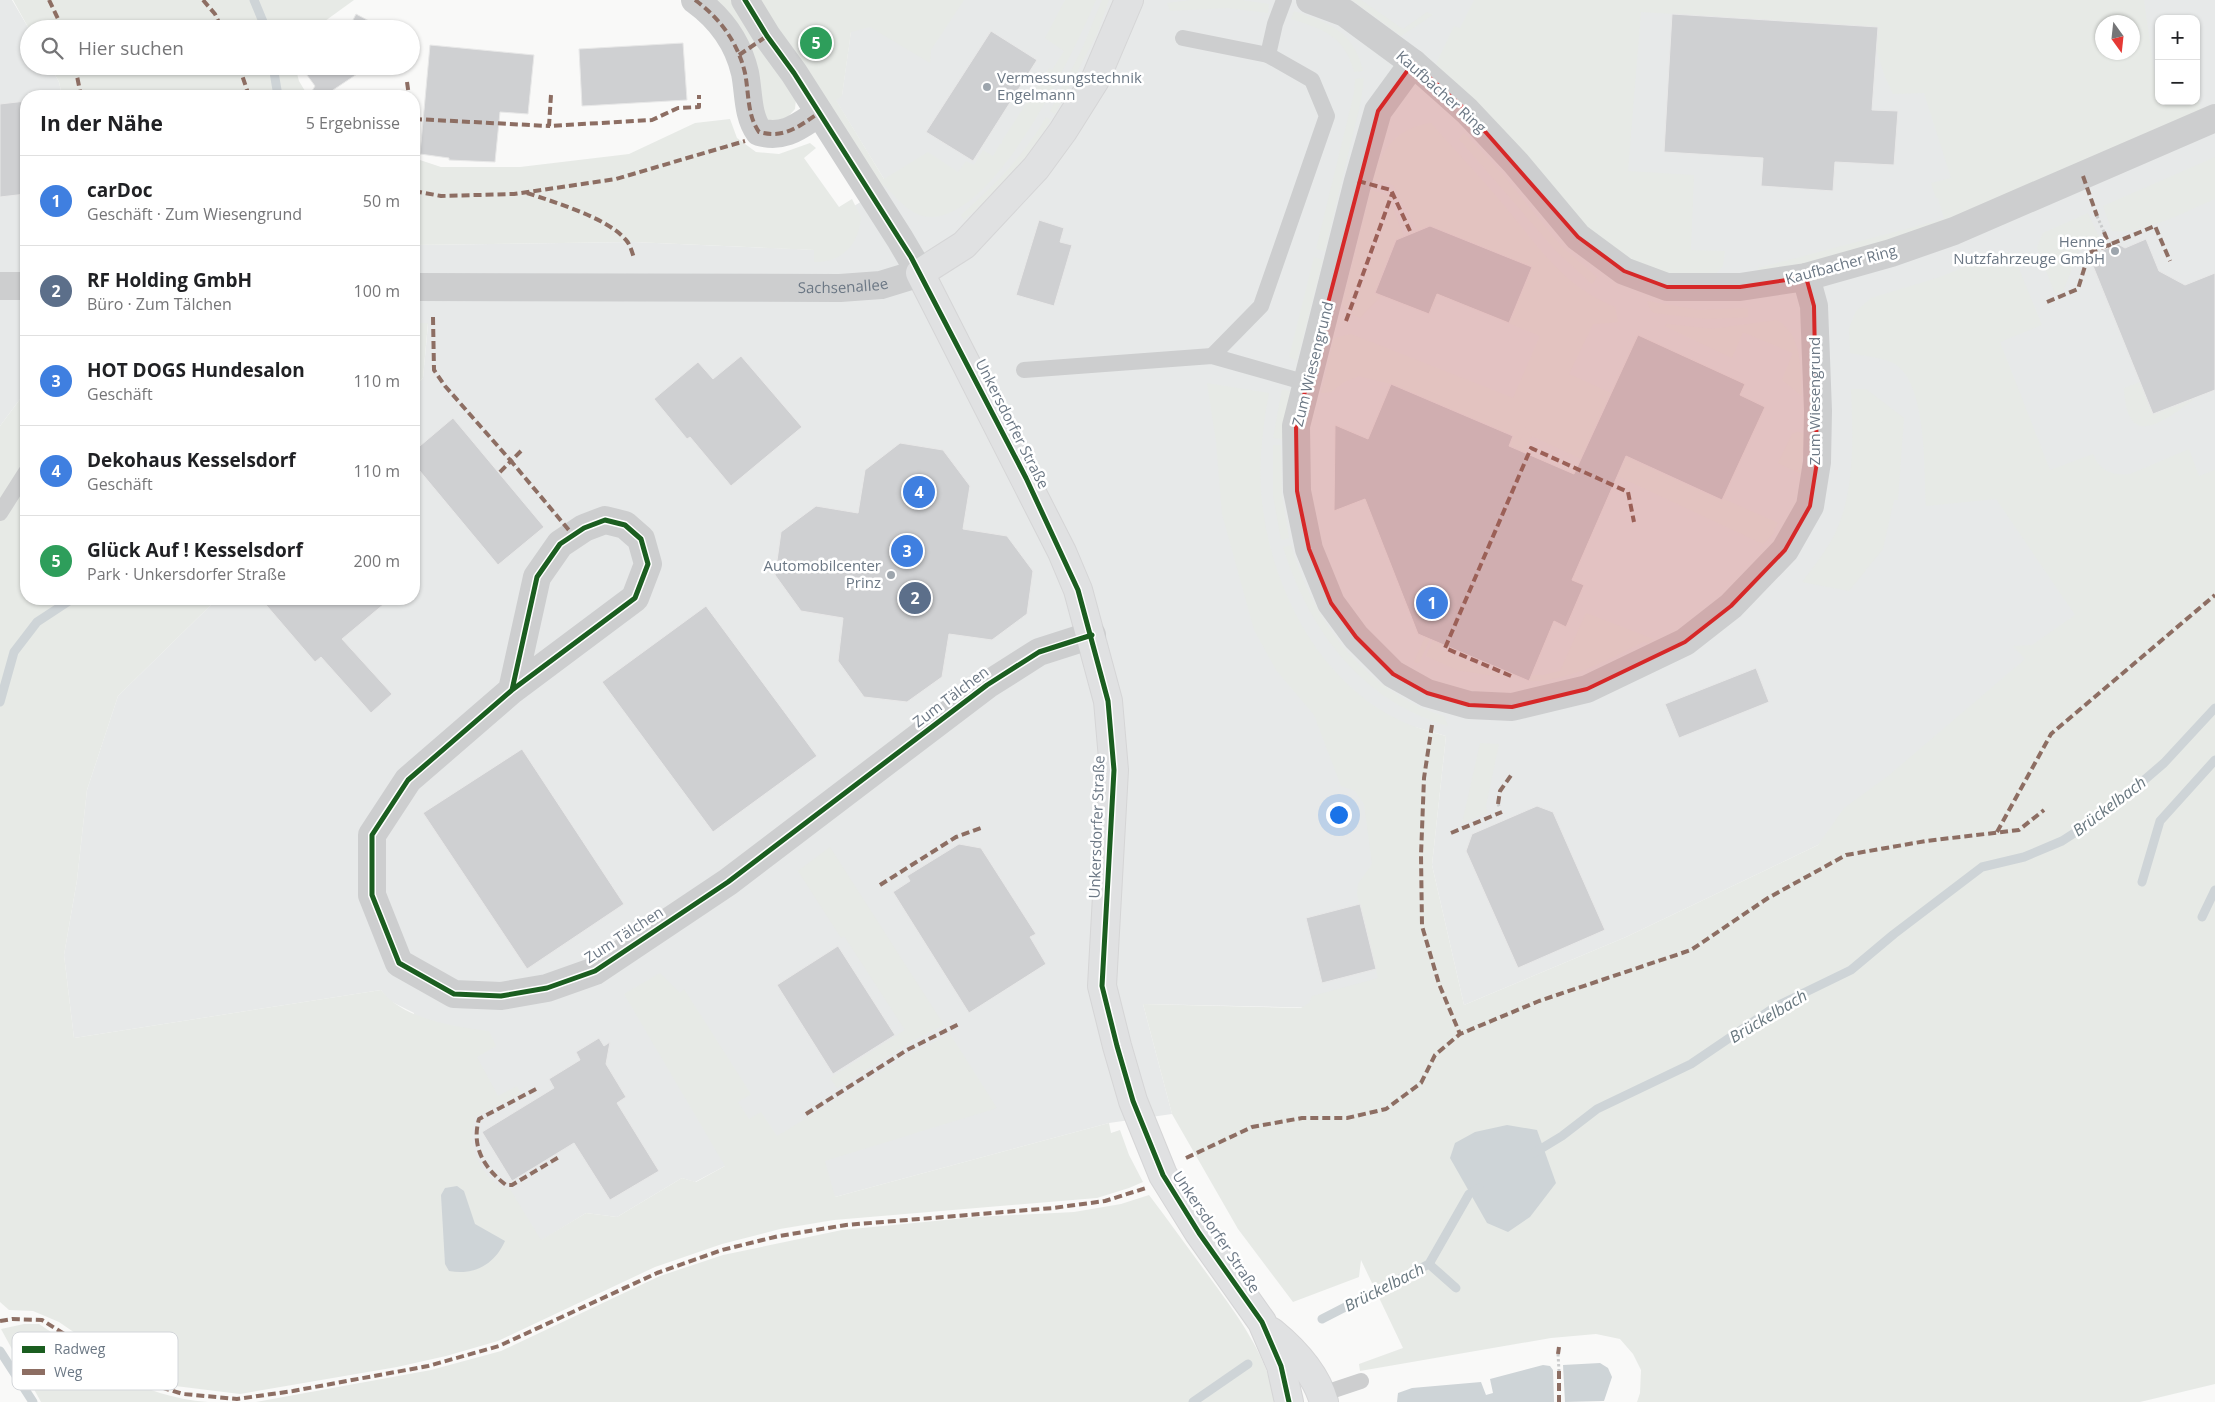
<!DOCTYPE html>
<html lang="de">
<head>
<meta charset="utf-8">
<style>
  :root { --surface:#fff; --page:#f6f6f6; --text:#202124; --muted:#757577; --line:#e0e0e0; --accent:#585c62 }
  body { margin:0; font-family:"Open Sans",sans-serif; background:var(--page); color:var(--text) }
  .controls { position:absolute; right:15px; top:15px; display:grid; overflow:hidden; border-radius:10px; box-shadow:0 1px 4px #0004 }
  .controls button { width:45px; height:45px; display:grid; place-items:center; padding:0; border:0; border-bottom:1px solid var(--line); background:var(--surface); color:var(--text); font:25px sans-serif }
  .compass { position:absolute; left:2095px; top:15px; width:45px; height:45px; border-radius:50%; background:var(--surface); box-shadow:0 1px 4px #0004; rotate:165deg }
  .you { position:absolute; left:1338px; top:814px; width:18px; height:18px; margin:-12px; border:4px solid #fff; border-radius:50%; background:#1a73e8; box-shadow:0 0 0 8px #1a73e833 }
  .badge { display:grid; place-items:center; width:32px; height:32px; border-radius:50%; background:var(--accent); color:#fff; font-size:16px; font-weight:700 }
  .pin { position:absolute; translate:-50% -50%; border:2px solid #fff; box-shadow:0 1px 5px #0006 }
  .list { margin:0; padding:0; list-style:none }
  h2 { display:flex; justify-content:space-between; align-items:center; height:65px; margin:0; padding:0 20px; font-size:21px }
  h2 small { font-size:16px; font-weight:400; color:var(--muted) }
  .list li { display:grid; grid-template-columns:32px 1fr auto; gap:15px; align-items:center; box-sizing:border-box; height:90px; padding:0 20px; border-top:1px solid var(--line) }
  .list b { display:block; font-size:19px; white-space:nowrap }
  .list p { margin:0; font-size:16px; white-space:nowrap; color:var(--muted) }
  .list em { font-size:16px; font-style:normal; color:var(--muted) }
  .icon { flex:none; width:28px; height:28px; fill:none; stroke:currentColor; stroke-width:2; stroke-linecap:round; stroke-linejoin:round }
  .map { position:relative; flex:none; width:2215px; height:1402px; overflow:hidden }
  .search { position:absolute; background:var(--surface); box-shadow:0 1px 4px #0004; left:20px; top:20px; width:400px; height:55px; display:flex; align-items:center; gap:12px; box-sizing:border-box; padding:0 18px; border-radius:28px; color:var(--muted); font-size:19px }
  .panel { position:absolute; background:var(--surface); box-shadow:0 1px 4px #0004; left:20px; top:90px; width:400px; height:515px; border-radius:20px }
  .map>svg:first-child { display:block }
  .built { fill:#e7e9e9; fill-rule:evenodd }
  .green { fill:#e7eae6; fill-rule:evenodd }
  .water { fill:#ced4d7 }
  .lines { fill:none; stroke-linecap:round; stroke-linejoin:round }
  .stream { stroke:#ced4d7; stroke-width:9 }
  .building { fill:#cfd0d2; stroke:#e8e8e8 }
  .secondary-casing { stroke:#d5d5d6; stroke-width:30 }
  .path { stroke:#cacbcc; stroke-width:3; stroke-dasharray:2.5 2.5; stroke-linecap:butt }
  .lane { stroke:#cdcecf; stroke-width:16 }
  .street { stroke:#cdcecf; stroke-width:28 }
  .secondary { stroke:#e0e1e2; stroke-width:28 }
  .quiet { stroke:#8d6e63; stroke-width:4; stroke-dasharray:8 4; stroke-linecap:butt }
  .cycleway-casing { stroke:#fff; stroke-width:8 }
  .cycleway { stroke:#1b5e20; stroke-width:5 }
  .marked { fill:#d62828; fill-opacity:0.2; stroke:#d62828; stroke-width:4; stroke-linejoin:round }
  .poi-dot { fill:#9da5ad; stroke:#fff; stroke-width:2 }
  .labels { text-anchor:middle; stroke-width:5; stroke-linejoin:round; paint-order:stroke }
  .poi-label { font-size:15px; fill:#6c7885; stroke:#fff; text-anchor:end }
  .street-label { font-size:15px; fill:#6c7885; stroke:#fff }
  .water-label { font-size:16px; font-style:italic; fill:#68777f; stroke:#fff }
  .key { fill:#fff; stroke:#d3d6da; stroke-width:1 }
  .key-label { font-size:14px; fill:#6c7885 }
</style>
</head>
<body>
<div class="map">
<svg width="2215" height="1402" viewBox="0 0 2215 1402">
  <rect width="100%" height="100%" fill="#f9f9f8"/>
  <g class="built">
    <path d="M0,0H12L29,29V66H50L59,82L62,96H26V391L0,426Z"/>
    <path d="M859,0H2215V518L1818,845L1626,937L1464,1005L1432,865L1446,736L1415,727L1417,1010L1143,1004L1172,1114L1109,1123L835,1197L725,1166L695,1182L682,1178L617,1217L586,1213L479,1279L433,1283L414,1013L388,1000L381,990L74,1038L64,955L77,880L87,790L118,696L217,599H414V388L423,378L428,324L414,323V245L633,242L818,250L840,215L862,201L884,179L835,99L842,95L851,31ZM2159,19H2196V101H2159ZM2102,22H2132V52H2102Z"/>
  </g>
  <g class="green">
    <path d="M13,0H354L314,29H29Z"/>
    <path d="M714,0H731L796,99L795,109L784,121L766,123Z"/>
    <path d="M755,0H964L931,50L930,63L870,27L851,32L842,96L836,100L884,179L928,152L958,172L966,161L974,165L983,150L993,156L1000,144H1002V141L1049,68L1052,70L1064,51L1045,38L1065,0H1096C1073,54 997,216 931,217C912,217 897,199 885,186L881,188Z"/>
    <path d="M1102,0H1109L1097,34L1055,114L1050,111L1082,49Z"/>
    <path d="M1191,0H1242L1269,4L1268,13L1227,8L1170,11L1167,3Z"/>
    <path d="M1352,0H1361L1403,29L1427,12L1433,15L1401,36Z"/>
    <path d="M1474,0H2144L2156,84H2159V101H2196V86L2201,110L1926,229L1819,261L1759,274L1758,268L1944,219L1938,198H1936L1931,183L1951,178L1924,93L1893,94L1885,77L1876,49L1877,27L1641,12L1628,171L1694,175L1691,250L1725,251L1723,266L1712,278L1670,275L1637,264L1584,226L1466,92L1436,64L1454,26L1460,28ZM2102,22H2132V52H2102Z"/>
    <path d="M1294,11C1329,22 1354,32 1363,71L1354,72C1345,36 1323,29 1291,19Z"/>
    <path d="M50,66H295L299,81L308,96H62L59,82Z"/>
    <path d="M1364,78L1361,101L1325,251L1316,249L1354,93L1355,79Z"/>
    <path d="M1046,117L1051,120C1027,159 999,191 964,220L961,215C993,187 1024,156 1046,117Z"/>
    <path d="M730,119L737,138L756,152L779,154L810,143L816,148L804,158L839,207L852,199L861,217C859,244 842,263 814,262V250L633,242L414,245V158L441,167H520L629,154L695,123Z"/>
    <path d="M1431,123C1454,150 1479,175 1502,203C1537,245 1561,285 1615,307L1618,322L1593,324L1569,374L1611,393L1590,440L1778,523L1773,531L1775,532L1763,544L1532,436L1440,649L1507,678L1457,670L1426,656L1527,425L1419,663L1414,662L1513,436L1391,384L1359,376L1344,382L1331,392L1321,393L1334,338L1351,334L1513,398L1540,336L1509,323L1532,267L1431,226L1428,232L1421,230L1418,231L1393,185L1373,180C1381,148 1398,128 1431,123Z"/>
    <path d="M1464,133L1503,175L1561,246L1597,277L1592,284L1556,251L1459,139Z"/>
    <path d="M2215,157V199C2186,211 2143,235 2112,231L2103,206Z"/>
    <path d="M1371,190L1390,196L1347,311L1342,304Z"/>
    <path d="M1392,204L1404,237L1395,243L1375,292L1382,295L1360,318L1352,314Z"/>
    <path d="M2088,213L2099,237L2081,245L2063,292L2055,294L2037,247L2043,233Z"/>
    <path d="M2001,252L2011,254L2015,259L2042,325L2000,342L2050,470L2093,454C2100,471 2112,476 2130,474L2189,449L2199,476L2215,470V1384L2140,1402H1637L1640,1393L1641,1370L1633,1354L1620,1339L1596,1334L1551,1338L1360,1371L1359,1364L1403,1348L1361,1260L1359,1277L1293,1302L1238,1229L1172,1114L1143,1004L1301,1008L1309,1003L1312,996L1378,978L1357,894L1358,884L1372,864L1364,804L1355,791L1341,786L1314,715L1276,670L1254,630L1222,514L1216,442L1207,383L1269,393C1263,425 1259,458 1261,491C1268,582 1316,682 1403,722C1417,728 1432,732 1446,736L1432,865L1464,1005L1626,937L1818,845L1844,808L1888,776L2025,659L2013,646L2032,645L2075,615L1996,499L1926,506C1924,473 1928,377 1891,362C1879,357 1863,356 1850,353L1849,328L1856,311L1871,298L1940,277Z"/>
    <path d="M1314,257L1323,260L1297,361L1289,357Z"/>
    <path d="M1647,301L1699,310L1748,308V317L1706,319L1654,313L1650,309Z"/>
    <path d="M1777,320C1804,337 1799,368 1802,396L1782,380L1793,353L1743,332L1732,358L1665,326L1667,324L1712,329Z"/>
    <path d="M414,323H428L423,378L414,388Z"/>
    <path d="M2140,382L2153,414L2200,395C2168,417 2127,456 2124,388Z"/>
    <path d="M1282,389L1290,391L1282,439L1273,438Z"/>
    <path d="M1851,389H1866L1904,418L1898,500H1894L1883,549L1849,591L1802,582C1812,569 1822,556 1831,541C1856,497 1853,438 1851,389Z"/>
    <path d="M26,391V599H217L118,696L87,790L77,880L64,955L74,1038L381,990C402,1019 456,1027 489,1031L496,1046L477,1057L498,1096L517,1086L521,1094L475,1117C474,1122 472,1128 472,1133C470,1154 489,1186 510,1189L541,1240L586,1213L617,1217L682,1178L696,1182L725,1166L624,994L660,973L680,993L684,989L751,1094L738,1102L749,1119L761,1112L777,1136L912,1053L950,1034L997,1108L825,1161L835,1197L1109,1123L1111,1133L1120,1130L1129,1155L1143,1182L1129,1188L1097,1198L834,1220L780,1229L722,1244L655,1267L498,1341L446,1356L397,1367L240,1394L159,1384L126,1368L59,1322L33,1311L9,1310L0,1302V426ZM457,1186L464,1191L475,1224L504,1241L445,1264L441,1195L445,1188Z"/>
    <path d="M1798,432L1804,434L1801,474L1778,463L1792,434Z"/>
    <path d="M1273,445H1281L1282,495L1289,538L1281,540L1273,496Z"/>
    <path d="M1291,545C1314,623 1364,690 1444,716L1448,726C1362,701 1309,631 1283,547Z"/>
    <path d="M1586,613L1653,639L1647,644L1645,641C1610,658 1569,682 1529,681L1531,675H1544L1560,671Z"/>
    <path d="M1480,743L1499,744L1486,806L1488,813L1462,823Z"/>
    <path d="M830,847L944,1025L914,1040L837,1088L830,1078L905,1030L844,936L841,938L798,871Z"/>
    <path d="M1149,1195C1169,1221 1188,1248 1208,1275C1237,1315 1266,1353 1276,1402H256L431,1370L501,1351L660,1276L723,1255L842,1230L976,1217L1074,1212L1121,1204Z"/>
    <path d="M24,1324H39C96,1361 138,1397 208,1402H41L1,1329Z"/>
  </g>
  <g class="water">
    <path d="M1507,1125L1537,1130L1556,1183L1530,1217L1508,1232L1487,1223L1450,1158L1455,1143L1475,1132Z"/>
    <path d="M457,1186L464,1191L475,1224L505,1241C495,1264 474,1276 449,1271L445,1264L441,1195L445,1188Z"/>
    <path d="M1600,1363L1608,1368L1612,1377L1604,1401L1565,1402L1563,1365Z"/>
    <path d="M1543,1365L1550,1366L1553,1370L1554,1402H1397L1398,1393L1412,1388L1481,1382L1486,1395L1493,1393L1490,1379Z"/>
  </g>
  <g class="lines">
    <g class="stream">
      <path d="M254,0L266,29"/>
      <path d="M273,66L278,96"/>
      <path d="M0,702L14,652L37,622L72,599"/>
      <path d="M2142,882L2160,821L2215,760"/>
      <path d="M2202,917L2215,890"/>
      <path d="M1534,1153L1562,1136L1597,1109L1691,1064L1775,1007L1851,970L1894,934L1982,867L2024,857L2062,841L2107,812L2164,763L2215,708"/>
      <path d="M1429,1264L1456,1288"/>
      <path d="M1322,1319L1429,1264L1469,1194L1479,1188"/>
      <path d="M0,1351L33,1402"/>
      <path d="M1193,1402L1248,1364"/>
    </g>
  </g>
  <g class="building">
    <path d="M356,14L384,29H344L346,24L350,26Z"/>
    <path d="M1672,14L1878,27L1872,110L1898,111L1894,165L1835,162L1833,191L1761,186L1763,158L1664,152Z"/>
    <path d="M991,31L1037,60L973,161L926,132Z"/>
    <path d="M683,43L687,100L582,106L579,49Z"/>
    <path d="M430,45L534,55L528,114L500,112L495,162L449,160V158L420,154Z"/>
    <path d="M320,66H369L324,96H309L315,86L307,75Z"/>
    <path d="M26,101V194L0,197V104Z"/>
    <path d="M1039,220L1064,228L1060,242L1072,245L1054,306L1016,295Z"/>
    <path d="M1430,226L1532,267L1509,323L1437,294L1429,314L1375,293L1396,240Z"/>
    <path d="M2146,239L2159,271L2185,285L2215,273V390L2153,414L2091,261L2102,256L2103,250L2118,244L2125,248Z"/>
    <path d="M1638,335L1745,384L1740,395L1765,407L1722,500L1626,456L1572,580L1584,585L1566,627L1554,621L1529,681L1418,634L1365,499L1334,511L1335,425L1368,439L1391,384L1513,436L1509,446L1574,474Z"/>
    <path d="M741,356L802,427L731,486L690,437L687,439L654,399L698,362L713,379Z"/>
    <path d="M453,418L544,527L498,565L414,464V451Z"/>
    <path d="M900,443L943,450L970,486L963,529L1007,536L1033,571L1027,614L992,640L949,634L942,677L907,702L864,697L838,661L843,618L801,611L775,575L781,532L816,506L858,513L865,470Z"/>
    <path d="M261,599H390L342,639L392,694L371,713L321,657L315,662Z"/>
    <path d="M706,606L817,756L713,832L602,682Z"/>
    <path d="M1756,668L1769,702L1679,738L1665,704Z"/>
    <path d="M522,749L624,904L527,969L423,813Z"/>
    <path d="M1537,806L1553,812L1605,930L1518,968L1466,851L1472,834Z"/>
    <path d="M959,844L981,848L1036,934L1030,937L1046,964L969,1013L893,892L910,881L907,876Z"/>
    <path d="M1360,904L1376,969L1322,983L1306,918Z"/>
    <path d="M838,946L895,1035L833,1074L777,985Z"/>
    <path d="M599,1038L604,1046L610,1042L606,1064L626,1097L617,1103L659,1171L610,1200L574,1143L512,1181L482,1132L554,1088L549,1079L580,1060L576,1052Z"/>
  </g>
  <g class="lines">
    <defs>
      <g id="secondary">
        <path d="M1129,0L1095,80L1063,131L1036,168L964,245L920,273L1062,552L1078,590L1108,701L1114,770L1102,986L1117,1046L1133,1101L1163,1175L1199,1233L1262,1322L1281,1366L1289,1402"/>
        <path d="M1272,1332C1294,1350 1316,1374 1324,1402"/>
      </g>
    </defs>
    <use href="#secondary" class="secondary-casing"/>
    <g class="path">
      <path d="M2097,216L2104,232"/>
      <path d="M1498,804L1500,808"/>
      <path d="M1558,1354L1559,1371"/>
    </g>
    <g class="lane">
      <path d="M1183,38L1268,55"/>
      <path d="M1212,356L1261,306L1327,116L1312,80L1268,55L1275,24L1284,0"/>
      <path d="M1024,370L1212,356L1307,383"/>
      <path d="M0,513L26,472"/>
      <path d="M1322,1394L1361,1381"/>
    </g>
    <g class="street">
      <path d="M695,0C720,18 738,43 745,73C749,93 747,115 759,132C785,139 799,126 819,113"/>
      <path d="M1310,0L1345,13L1413,63L1448,94L1467,111L1516,163L1578,237L1624,271L1667,287H1740L1779,281L1806,277L1891,253L1954,231L2215,118"/>
      <path d="M1413,63L1378,111L1358,181L1296,426L1297,491L1309,549L1331,603L1356,637L1393,674L1427,693L1469,705L1512,707L1587,689L1685,642L1731,606L1785,550L1810,506L1817,462L1818,411L1814,306L1806,277"/>
      <path d="M0,286H26"/>
      <path id="s1" d="M414,287L840,288L881,285L920,273L900,239L794,73L767,36L745,0"/>
      <path d="M512,690L537,577L560,544L584,528L605,520L625,525L641,539L648,564L635,598L512,690L408,780L372,835V895L399,963L454,994L501,996L547,988L595,971L728,882L987,685L1039,652L1092,635"/>
    </g>
    <use href="#secondary" class="secondary"/>
    <g class="quiet">
      <path d="M49,0L63,29"/>
      <path d="M203,0L215,14L222,29"/>
      <path d="M695,0C720,18 738,43 745,73C749,93 747,115 759,132C785,139 799,126 819,113"/>
      <path d="M739,55L767,36"/>
      <path d="M75,66L81,96"/>
      <path d="M239,66L249,96"/>
      <path d="M407,82L409,96"/>
      <path d="M551,95L549,126L652,120L678,108L699,107V95"/>
      <path d="M414,119L549,126"/>
      <path d="M2083,176L2097,216"/>
      <path d="M1358,181L1391,190L1410,231"/>
      <path d="M414,191L441,196L514,194L616,179L745,141"/>
      <path d="M527,193C554,202 608,218 626,240C630,244 632,252 634,258"/>
      <path d="M2104,232L2110,247"/>
      <path d="M2047,302L2078,289L2089,253L2155,226L2170,261"/>
      <path d="M433,317L434,370L445,386L511,461L499,473"/>
      <path d="M1346,321L1392,194"/>
      <path d="M521,451L511,461L573,535"/>
      <path d="M1511,676L1445,648L1531,448L1628,492L1634,522"/>
      <path d="M1432,725L1424,778L1421,855L1422,926L1439,984L1460,1034"/>
      <path d="M1498,804L1500,791L1512,774"/>
      <path d="M1997,832L2051,734L2215,595"/>
      <path d="M1451,833L1502,812"/>
      <path d="M880,885L956,837L981,828"/>
      <path d="M536,1089L479,1119C471,1147 484,1168 506,1185H512L559,1157"/>
      <path d="M806,1114L907,1050L961,1023"/>
      <path d="M1186,1158L1252,1127L1302,1118H1347L1386,1109L1421,1083L1435,1055L1460,1034L1539,1001L1691,950L1768,898L1846,855L1926,841L2019,830L2044,810"/>
      <path d="M0,1321L12,1319L42,1320L137,1380L183,1394L237,1399L293,1391L428,1366L499,1346L657,1273L722,1250L779,1236L846,1225L1053,1208L1105,1201L1146,1188"/>
      <path d="M1558,1354L1559,1347"/>
      <path d="M1559,1371V1402"/>
    </g>
    <defs>
      <g id="cycleway">
        <path d="M745,0L767,36L794,73L911,257L1026,478L1078,590L1108,701L1114,770L1102,986L1117,1046L1133,1101L1163,1175L1199,1233L1262,1322L1281,1366L1289,1402"/>
        <path d="M512,690L537,577L560,544L584,528L605,520L625,525L641,539L648,564L635,598L512,690L408,780L372,835V895L399,963L454,994L501,996L547,988L595,971L728,882L987,685L1039,652L1092,635"/>
      </g>
    </defs>
    <use href="#cycleway" class="cycleway-casing"/>
    <use href="#cycleway" class="cycleway"/>
  </g>
  <path class="marked" d="M1413,63L1467,111L1578,237L1624,271L1667,287H1740L1806,277L1814,306L1817,462L1810,506L1785,550L1731,606L1685,642L1587,689L1512,707L1469,705L1427,693L1393,674L1356,637L1331,603L1309,549L1297,491L1296,426L1378,111Z"/>
  <g class="poi-dot">
    <circle cx="987" cy="87" r="5"/>
    <circle cx="2115" cy="251" r="5"/>
    <circle cx="891" cy="575" r="5"/>
  </g>
  <g class="labels">
    <g class="poi-label">
      <text x="997" y="83" text-anchor="start">Vermessungstechnik<tspan x="997" dy="17">Engelmann</tspan></text>
      <text x="2105" y="247">Henne<tspan x="2105" dy="17">Nutzfahrzeuge GmbH</tspan></text>
      <text x="881" y="571">Automobilcenter<tspan x="881" dy="17">Prinz</tspan></text>
    </g>
    <g class="street-label">
      <text transform="translate(1441 92) rotate(42)" y="5">Kaufbacher Ring</text>
      <text transform="translate(1841 265) rotate(-15)" y="5">Kaufbacher Ring</text>
      <text dy="5" stroke="none"><textPath href="#s1" startOffset="429">Sachsenallee</textPath></text>
      <text transform="translate(1313 364) rotate(-76)" y="5">Zum Wiesengrund</text>
      <text transform="translate(1815 401) rotate(-90)" y="5">Zum Wiesengrund</text>
      <text transform="translate(1012 424) rotate(63)" y="5">Unkersdorfer Straße</text>
      <text transform="translate(951 697) rotate(-37)" y="5">Zum Tälchen</text>
      <text transform="translate(1097 827) rotate(-88)" y="5">Unkersdorfer Straße</text>
      <text transform="translate(624 935) rotate(-33)" y="5">Zum Tälchen</text>
      <text transform="translate(1216 1232) rotate(56)" y="5">Unkersdorfer Straße</text>
    </g>
    <g class="water-label">
      <text transform="translate(2109 806) rotate(-37)" y="6">Brückelbach</text>
      <text transform="translate(1768 1016) rotate(-31)" y="6">Brückelbach</text>
      <text transform="translate(1384 1287) rotate(-27)" y="6">Brückelbach</text>
    </g>
  </g>
  <rect x="12" y="1332" width="166" height="58" rx="8" class="key"/>
  <rect x="22" y="1346" width="23" height="7" fill="#1b5e20"/>
  <rect x="22" y="1369" width="23" height="6" fill="#8d6e63"/>
  <g class="key-label">
    <text x="54" y="1354">Radweg</text>
    <text x="54" y="1377">Weg</text>
  </g>
</svg>
<div class="controls">
<button>+</button>
<button>−</button>
</div>
<svg class="compass" viewBox="-18 -18 36 36"><path d="M0-13l5 13h-10z" fill="#e53935"/><path d="M0 13l5-13h-10z" fill="#757577"/></svg>
<div class="you"></div>
<div class="pin badge" style="left:1432px;top:603px;background:#3f7fe0">1</div>
<div class="pin badge" style="left:915px;top:598px;background:#5c6f8a">2</div>
<div class="pin badge" style="left:907px;top:551px;background:#3f7fe0">3</div>
<div class="pin badge" style="left:919px;top:492px;background:#3f7fe0">4</div>
<div class="pin badge" style="left:816px;top:43px;background:#2e9e5b">5</div>
<div class="search"><svg class="icon" aria-label="search" viewBox="0 0 24 24"><circle cx="10" cy="10" r="6"/><path d="M15 15l6 6"/></svg>Hier suchen</div>
<section class="panel">
<h2>In der Nähe<small>5 Ergebnisse</small></h2>
<ul class="list">
<li><span class="badge" style="background:#3f7fe0">1</span><div><b>carDoc</b><p>Geschäft · Zum Wiesengrund</p></div><em>50 m</em></li>
<li><span class="badge" style="background:#5c6f8a">2</span><div><b>RF Holding GmbH</b><p>Büro · Zum Tälchen</p></div><em>100 m</em></li>
<li><span class="badge" style="background:#3f7fe0">3</span><div><b>HOT DOGS Hundesalon</b><p>Geschäft</p></div><em>110 m</em></li>
<li><span class="badge" style="background:#3f7fe0">4</span><div><b>Dekohaus Kesselsdorf</b><p>Geschäft</p></div><em>110 m</em></li>
<li><span class="badge" style="background:#2e9e5b">5</span><div><b>Glück Auf ! Kesselsdorf</b><p>Park · Unkersdorfer Straße</p></div><em>200 m</em></li>
</ul>
</section>
</div>
</body>
</html>
